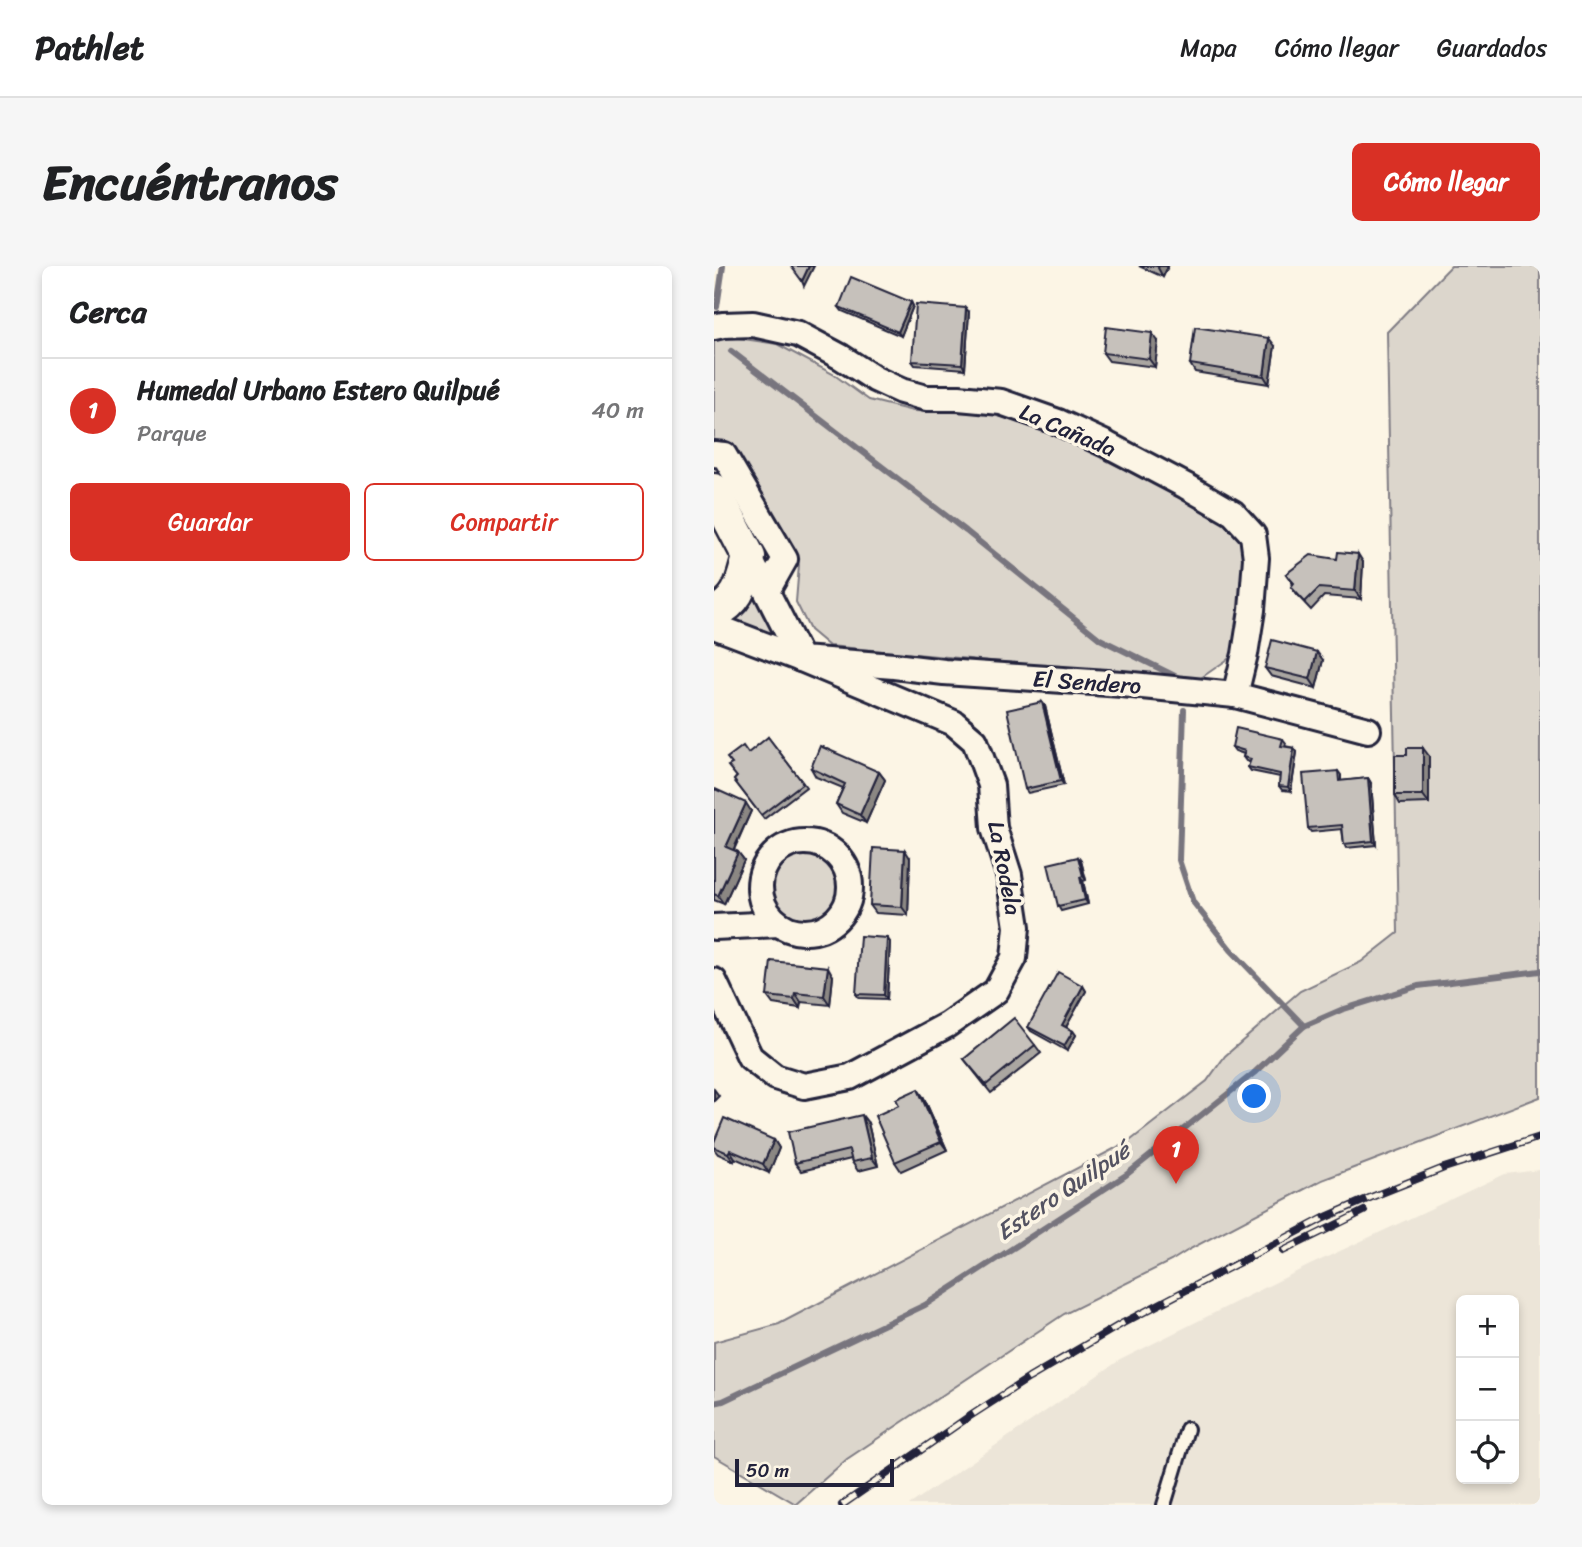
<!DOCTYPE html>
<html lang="es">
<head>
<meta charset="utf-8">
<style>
  :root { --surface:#fff; --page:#f6f6f6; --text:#202124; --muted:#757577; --line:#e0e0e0; --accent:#d93025 }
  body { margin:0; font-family:Sriracha,sans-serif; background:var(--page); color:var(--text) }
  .controls { position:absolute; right:21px; bottom:21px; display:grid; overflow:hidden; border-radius:10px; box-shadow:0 4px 10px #0003 }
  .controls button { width:63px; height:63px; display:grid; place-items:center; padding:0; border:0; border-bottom:2px solid var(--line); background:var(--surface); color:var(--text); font:35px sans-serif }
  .scale { position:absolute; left:21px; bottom:18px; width:159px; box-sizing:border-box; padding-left:7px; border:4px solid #22223b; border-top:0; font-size:19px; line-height:24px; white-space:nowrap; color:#22223b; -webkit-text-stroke:5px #fcf5e5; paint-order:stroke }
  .you { position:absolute; left:541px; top:831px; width:24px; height:24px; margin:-18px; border:5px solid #fff; border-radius:50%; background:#1a73e8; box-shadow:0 0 0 10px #1a73e833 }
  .badge { display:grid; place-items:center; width:46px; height:46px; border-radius:50%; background:var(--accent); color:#fff; font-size:23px; font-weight:700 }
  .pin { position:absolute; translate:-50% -58px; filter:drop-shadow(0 2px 4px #0008) }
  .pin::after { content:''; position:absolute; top:37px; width:24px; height:21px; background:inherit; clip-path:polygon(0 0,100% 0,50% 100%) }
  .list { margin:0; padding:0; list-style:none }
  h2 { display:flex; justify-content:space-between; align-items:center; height:91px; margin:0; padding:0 28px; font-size:30px }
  h2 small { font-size:23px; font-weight:400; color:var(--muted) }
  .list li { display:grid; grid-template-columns:46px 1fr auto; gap:21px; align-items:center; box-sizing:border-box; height:105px; padding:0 28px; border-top:2px solid var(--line) }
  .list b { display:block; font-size:26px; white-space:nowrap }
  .list p { margin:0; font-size:23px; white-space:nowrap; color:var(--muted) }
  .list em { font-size:23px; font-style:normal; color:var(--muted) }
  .actions { display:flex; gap:14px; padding:21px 28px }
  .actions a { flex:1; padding:16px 0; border:2px solid var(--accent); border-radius:10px; text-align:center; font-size:24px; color:var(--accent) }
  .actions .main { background:var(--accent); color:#fff }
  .icon { flex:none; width:38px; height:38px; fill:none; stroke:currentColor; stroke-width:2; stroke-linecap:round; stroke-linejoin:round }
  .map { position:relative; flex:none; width:826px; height:1239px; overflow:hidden; border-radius:10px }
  header { display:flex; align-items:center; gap:42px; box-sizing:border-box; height:98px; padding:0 35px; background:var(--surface); border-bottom:2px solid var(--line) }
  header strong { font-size:33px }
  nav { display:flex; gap:38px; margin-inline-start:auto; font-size:24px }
  .intro { display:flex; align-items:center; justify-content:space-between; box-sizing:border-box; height:168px; padding:0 42px }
  h1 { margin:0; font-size:49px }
  .button { padding:18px 32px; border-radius:10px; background:var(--accent); color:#fff; font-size:24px; font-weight:700 }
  main { display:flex; gap:42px; padding:0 42px }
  aside { flex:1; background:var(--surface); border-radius:10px; box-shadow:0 4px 10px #0003 }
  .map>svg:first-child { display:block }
  .built { fill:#ece5d8; fill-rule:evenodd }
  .green { fill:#dcd6cc; stroke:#7f7c84; stroke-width:2 }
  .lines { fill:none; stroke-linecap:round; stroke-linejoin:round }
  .stream { stroke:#78757e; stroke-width:6 }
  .service-casing { stroke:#22223b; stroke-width:18 }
  .minor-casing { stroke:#22223b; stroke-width:30 }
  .tertiary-casing { stroke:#22223b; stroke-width:37 }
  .service { stroke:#fcf5e5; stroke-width:12 }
  .minor { stroke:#fcf5e5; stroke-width:24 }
  .tertiary { stroke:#fcf5e5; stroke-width:32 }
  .rail-casing { stroke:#22223b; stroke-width:8 }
  .rail { stroke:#fcf5e5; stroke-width:5; stroke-dasharray:16; stroke-linecap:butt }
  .wall { fill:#aaa6a1; stroke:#22223b; stroke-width:2 }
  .shaded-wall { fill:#8b8783; stroke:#22223b; stroke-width:2 }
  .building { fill:#c6c1bb; stroke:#22223b; stroke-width:2 }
  .labels { text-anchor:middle; stroke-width:7; stroke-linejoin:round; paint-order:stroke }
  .street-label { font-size:23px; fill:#22223b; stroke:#fcf5e5 }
  .water-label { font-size:24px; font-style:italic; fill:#545362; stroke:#fcf5e5 }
</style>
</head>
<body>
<header>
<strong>Pathlet</strong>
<nav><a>Mapa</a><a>Cómo llegar</a><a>Guardados</a></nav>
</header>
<div class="intro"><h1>Encuéntranos</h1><a class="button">Cómo llegar</a></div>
<main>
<aside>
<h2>Cerca<small></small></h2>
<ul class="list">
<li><span class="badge">1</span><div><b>Humedal Urbano Estero Quilpué</b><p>Parque</p></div><em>40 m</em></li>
</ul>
<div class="actions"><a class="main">Guardar</a><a>Compartir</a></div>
</aside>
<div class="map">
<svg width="826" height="1239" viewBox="0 0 826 1239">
  <rect width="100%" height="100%" fill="#fcf5e5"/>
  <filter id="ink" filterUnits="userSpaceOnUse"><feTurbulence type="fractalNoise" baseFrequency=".0143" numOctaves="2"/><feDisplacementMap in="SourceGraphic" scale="14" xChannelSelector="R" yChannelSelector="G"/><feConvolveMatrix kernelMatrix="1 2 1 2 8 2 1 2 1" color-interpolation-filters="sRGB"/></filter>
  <g filter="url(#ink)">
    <path class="built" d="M826,904V1239H195L406,1094L596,999L791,908ZM747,1034H800V1213H747Z"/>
    <g class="green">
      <path d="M737,0H826V831L608,914L476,983L457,995L350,1048L133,1193L82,1238L0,1190V1076L65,1058L417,874L493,815L511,790L586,725L647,696L684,667L673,66Z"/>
      <path d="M10,70L63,78L119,108L155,134L199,145L276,147L336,166L452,224L516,260L531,280L528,334L517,391L484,414L115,380L96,364L82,336L85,299L15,179L0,178V74Z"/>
      <path d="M41,331L66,373L14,356Z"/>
      <circle cx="92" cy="620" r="36"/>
    </g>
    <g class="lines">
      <g class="stream">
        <path d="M3,41L9,0"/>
        <path d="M17,85L252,265L386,373L469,414"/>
        <path d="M470,444L465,594L479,636L517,684L590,760"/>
        <path d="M0,1137L9,1135L211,1039L412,909L540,807L590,760L627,744L704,720L826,705"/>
      </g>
      <defs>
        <path id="service" d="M450,1239L473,1163"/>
        <g id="minor">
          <path d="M0,61L9,59L39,58L84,68L127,91L161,113L187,125L212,132H245L287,136L344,156L394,179L472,220L519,247L539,269L542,292L538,344L531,388L521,429"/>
          <path d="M0,188L10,189L71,293L53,325"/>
          <path d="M35,291L87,393L180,400L230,406L408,418L521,429L654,464"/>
          <path d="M0,360L87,393L240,457L261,475L277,519L280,562L295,609L303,661L300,692L282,725L233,759L136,811L90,820L61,811L36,791L0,715"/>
          <circle cx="91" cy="621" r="45"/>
          <path d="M0,661L65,658"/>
        </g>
        <path id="tertiary" d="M0,224L35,291C28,316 26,335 0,347"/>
      </defs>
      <use href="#service" class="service-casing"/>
      <use href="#minor" class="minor-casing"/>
      <use href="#tertiary" class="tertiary-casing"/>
      <use href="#service" class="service"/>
      <use href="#minor" class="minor"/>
      <use href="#tertiary" class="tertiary"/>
      <defs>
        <g id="rail">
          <path d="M569,985L650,945"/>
          <path d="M128,1239L253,1152L315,1112L409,1057L610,952L660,930L730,902L826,871"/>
        </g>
      </defs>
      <use href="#rail" class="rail-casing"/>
      <use href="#rail" class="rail"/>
    </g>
    <g class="wall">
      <path d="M425,0H454L449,11Z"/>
      <path d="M197,36L199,40L187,70L128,45L125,41Z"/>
      <path d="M255,46L251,103L201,99L198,95Z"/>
      <path d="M444,75L441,101L395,95L389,87Z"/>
      <path d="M561,80L555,118L481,106L476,98Z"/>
      <path d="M623,293L649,296L647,333L610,330L597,344L583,329L577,321L579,318L572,308Z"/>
      <path d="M609,394L602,422L557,410L551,402Z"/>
      <path d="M328,436L331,440L350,519L314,527L311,523Z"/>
      <path d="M54,471L92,521L50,553L20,514Z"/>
      <path d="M569,473L572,477L571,480L580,482L583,486L577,525L568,524L565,520L566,511L537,505L534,501L536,496L532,495L529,491L530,488L521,485L518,481Z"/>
      <path d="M693,489L715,490V537L686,538L681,529Z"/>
      <path d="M97,502L165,506L171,514L152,557L128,547L122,538L129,522L102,511Z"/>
      <path d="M624,505L627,509V515L654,512L657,517L662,579L632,582L630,578L628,563L597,566L594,562Z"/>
      <path d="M0,525L37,545L20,584L24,586L30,594L10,638L0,634Z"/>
      <path d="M364,591L367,595L372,614L369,615L374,638L347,645L344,640Z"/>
      <path d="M196,592L194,649L162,647L156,639Z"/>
      <path d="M173,672L176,676L173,733L145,732L142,728Z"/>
      <path d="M119,710L116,739L87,736L86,742L59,738L53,730Z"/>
      <path d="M369,720L372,725L352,761L359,765L362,769L353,785L317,765L314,761Z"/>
      <path d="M321,779L327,787L277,827L250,793Z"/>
      <path d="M210,832L233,884L187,905L181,896Z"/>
      <path d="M154,857L164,900L144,905L138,896L137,893L87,905L81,897Z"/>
      <path d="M60,874L65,882L55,907L21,892L20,895L4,888L0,883V881Z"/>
    </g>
    <g class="shaded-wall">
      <path d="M95,0H100L90,20L88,15Z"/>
      <path d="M445,0H454L449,11L444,2Z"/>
      <path d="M197,36L199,40L187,70L184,66Z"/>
      <path d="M252,42L255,46L251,103L248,98Z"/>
      <path d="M438,67L444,75L441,101L435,93Z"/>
      <path d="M555,72L561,80L555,118L550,110Z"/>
      <path d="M644,288L649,296L647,333L641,325Z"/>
      <path d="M603,386L609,394L602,422L596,413Z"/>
      <path d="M328,436L331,440L350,519L347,515Z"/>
      <path d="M580,482L583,486L577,525L574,521Z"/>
      <path d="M709,482L715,490V537L709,529Z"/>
      <path d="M165,506L171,514L152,557L146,549Z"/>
      <path d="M654,512L657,517L662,579L659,575Z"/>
      <path d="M32,537L37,545L17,589L12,581Z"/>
      <path d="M191,584L196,592L194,649L188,641Z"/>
      <path d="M24,586L30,594L10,638L4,630Z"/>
      <path d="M364,591L367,595L372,614L369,610Z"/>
      <path d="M366,611L369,615L374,638L371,634Z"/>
      <path d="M173,672L176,676L173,733L170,729Z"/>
      <path d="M114,701L119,710L116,739L110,730Z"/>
      <path d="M369,720L372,725L351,763L348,759Z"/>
      <path d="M81,727L87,736L86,742L80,733Z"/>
      <path d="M359,765L362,769L353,785L350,780Z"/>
      <path d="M0,823L5,830L0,835Z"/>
      <path d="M204,823L210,832L233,884L227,876Z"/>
      <path d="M148,849L154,857L164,900L158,892Z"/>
      <path d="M60,874L65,882L55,907L49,898Z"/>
      <path d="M16,884L21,892L20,895L14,887Z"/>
    </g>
    <g class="building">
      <path d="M77,0H95L88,15Z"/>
      <path d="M137,11L197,36L184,66L125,41Z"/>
      <path d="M202,38L252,42L248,98L198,95Z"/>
      <path d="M392,61L438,67L435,93L389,87Z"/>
      <path d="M481,61L555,72L550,110L476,98Z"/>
      <path d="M624,286L644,288L641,325L605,322L591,336L577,321L580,317L572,308L597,289L623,293Z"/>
      <path d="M558,374L603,386L596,413L551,402Z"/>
      <path d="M328,436L347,515L311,523L293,444Z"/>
      <path d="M522,462L569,473L567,480L580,482L574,521L565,520L566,508L534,501L537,493L529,491L531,485L518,481Z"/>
      <path d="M54,471L89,517L47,549L20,514L23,511L14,500L18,498L13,492L29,480L34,487Z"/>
      <path d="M106,480L165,506L146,549L122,538L131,518L97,502Z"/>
      <path d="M693,482H709V529H681V489H693Z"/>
      <path d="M624,505L625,515L654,512L659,575L630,578L628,559L594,562L589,508Z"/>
      <path d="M1,523L32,537L12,581L24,586L4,630L0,628V525Z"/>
      <path d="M159,582L191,584L188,641L156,639Z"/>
      <path d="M364,591L369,610L366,611L371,634L344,640L334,598Z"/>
      <path d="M146,670L173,672L170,729L142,728Z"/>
      <path d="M57,695L114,701L110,730L81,727L80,733L53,730Z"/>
      <path d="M344,706L369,720L348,759L359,765L350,780L314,761Z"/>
      <path d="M300,752L321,779L272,819L250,793Z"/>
      <path d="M204,823L227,876L181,896L161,850L185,839L182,833Z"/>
      <path d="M148,849L158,892L138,896L135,884L81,897L74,866Z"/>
      <path d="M10,852L60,874L49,898L16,884L14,887L0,881V876Z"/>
    </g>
  </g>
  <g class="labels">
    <g class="street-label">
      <text transform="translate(354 164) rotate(23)" y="8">La Cañada</text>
      <text transform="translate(373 416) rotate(4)" y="8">El Sendero</text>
      <text transform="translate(291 602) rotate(79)" y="8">La Rodela</text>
    </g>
    <g class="water-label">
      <text transform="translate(349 925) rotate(-34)" y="8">Estero Quilpué</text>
    </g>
  </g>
</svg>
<div class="controls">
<button>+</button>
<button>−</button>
<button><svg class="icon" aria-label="locate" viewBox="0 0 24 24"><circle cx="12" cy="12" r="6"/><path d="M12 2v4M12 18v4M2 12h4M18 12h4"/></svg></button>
</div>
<div class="scale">50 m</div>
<div class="you"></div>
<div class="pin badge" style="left:462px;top:918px">1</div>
</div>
</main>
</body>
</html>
